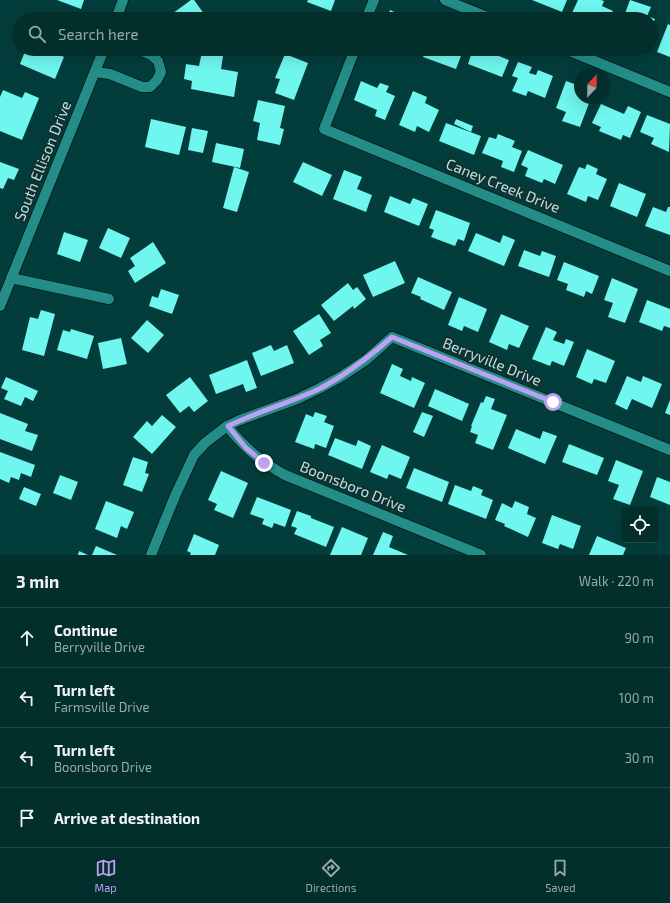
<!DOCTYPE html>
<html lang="en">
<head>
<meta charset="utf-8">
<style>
  :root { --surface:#022e2c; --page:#0c3634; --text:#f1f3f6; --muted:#96a8a9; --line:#234a48; --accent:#bca0f2 }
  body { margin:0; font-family:"Exo 2",sans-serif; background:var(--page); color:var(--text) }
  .controls { position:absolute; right:12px; bottom:12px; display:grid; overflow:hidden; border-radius:4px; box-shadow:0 4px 16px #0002 }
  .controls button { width:36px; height:36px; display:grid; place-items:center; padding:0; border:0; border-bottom:1px solid var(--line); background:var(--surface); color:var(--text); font:20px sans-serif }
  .compass { position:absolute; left:574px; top:68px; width:36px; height:36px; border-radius:50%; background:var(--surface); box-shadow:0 4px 16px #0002; rotate:22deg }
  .stop { position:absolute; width:12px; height:12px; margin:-9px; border:3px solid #bca0f2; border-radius:50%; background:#fff }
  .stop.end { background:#bca0f2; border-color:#fff; box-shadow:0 1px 4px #0008 }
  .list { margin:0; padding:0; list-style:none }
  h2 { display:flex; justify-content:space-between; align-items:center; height:52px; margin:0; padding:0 16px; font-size:17px }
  h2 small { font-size:13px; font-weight:400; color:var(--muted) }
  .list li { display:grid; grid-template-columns:26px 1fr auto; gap:12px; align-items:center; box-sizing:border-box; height:60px; padding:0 16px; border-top:1px solid var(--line) }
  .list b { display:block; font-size:15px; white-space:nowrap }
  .list p { margin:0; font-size:13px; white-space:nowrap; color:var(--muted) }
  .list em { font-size:13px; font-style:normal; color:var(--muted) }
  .icon { flex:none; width:22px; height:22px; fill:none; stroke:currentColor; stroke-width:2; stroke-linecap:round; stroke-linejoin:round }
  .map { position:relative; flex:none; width:670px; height:555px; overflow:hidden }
  .search { position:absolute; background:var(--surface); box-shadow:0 4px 16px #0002; left:12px; right:12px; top:12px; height:44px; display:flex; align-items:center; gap:10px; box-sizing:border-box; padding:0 14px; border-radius:22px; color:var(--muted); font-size:15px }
  .sheet { height:292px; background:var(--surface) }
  nav { display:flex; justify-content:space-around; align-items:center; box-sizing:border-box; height:56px; border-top:1px solid var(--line); background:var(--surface); font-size:11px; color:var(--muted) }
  nav a { display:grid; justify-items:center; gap:2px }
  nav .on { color:var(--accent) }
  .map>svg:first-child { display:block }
  .building { fill:#6ff6ee }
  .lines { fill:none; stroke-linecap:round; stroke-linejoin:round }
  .minor-casing { stroke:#022220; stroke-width:12 }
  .minor { stroke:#248d88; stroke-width:10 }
  .route { stroke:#bca0f2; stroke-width:5 }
  .labels { text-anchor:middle; stroke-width:4; stroke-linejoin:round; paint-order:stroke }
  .street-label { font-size:15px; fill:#b6e2de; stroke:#12302f }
</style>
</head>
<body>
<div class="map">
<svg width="670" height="555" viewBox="0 0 670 555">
  <rect width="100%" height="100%" fill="#033d3b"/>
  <g class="building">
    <path d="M57,0H84L81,9Z"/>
    <path d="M191,0H194L207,18L206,19H165Z"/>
    <path d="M308,0H335L331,11L307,2Z"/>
    <path d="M532,0H567L562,12Z"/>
    <path d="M578,0H601L604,1L602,6L613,11L610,19H582V17L572,13Z"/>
    <path d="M630,0L651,7L647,16L655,19L651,28V19H623Z"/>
    <path d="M390,10L404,16L402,19H387Z"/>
    <path d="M51,12L69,19H48Z"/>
    <path d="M296,14L309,19H294Z"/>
    <path d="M668,24L670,25V57L657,52Z"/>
    <path d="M26,49H46L64,57L55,79L20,64Z"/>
    <path d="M298,49H313L311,54Z"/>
    <path d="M426,49H453L462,53L456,69L423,57Z"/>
    <path d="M473,49H487L486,51L509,60L502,77L468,64Z"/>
    <path d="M202,52L223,56L221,69L238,72L234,97L191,89L192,81L184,79L186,64L199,66Z"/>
    <path d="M285,54L308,63L294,100L275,93L280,79L275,78Z"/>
    <path d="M518,62L532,67L529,73L536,75L538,70L553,76L545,98L528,91L526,96L512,91L518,78L512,76Z"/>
    <path d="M361,81L377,88L380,83L389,86L386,92L395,96L385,120L375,116L377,110L354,100Z"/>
    <path d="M566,81L580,86V98H591L580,127L562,121L566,112L556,108Z"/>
    <path d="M3,90L22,98L25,92L39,98L22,140L0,131V97Z"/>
    <path d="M413,91L427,97L425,103L439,110L429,132L417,126L415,132L399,125Z"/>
    <path d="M258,100L285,106L280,128L284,129L280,145L257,140L260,123L253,121Z"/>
    <path d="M601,104L624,114L628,106L641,112L630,138L623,135L621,140L599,131L601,127L592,123Z"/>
    <path d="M647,115L670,124L669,152L651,144L654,138L640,132Z"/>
    <path d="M151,119L186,127L179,155L145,147Z"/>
    <path d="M456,119L473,126L471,132L454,124Z"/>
    <path d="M446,123L481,136L474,155L439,141Z"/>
    <path d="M192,128L208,131L203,153L188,150Z"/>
    <path d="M498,134L515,141L512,147L522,151L514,172L501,167L503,161L482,153L489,137L496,139Z"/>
    <path d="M216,143L244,149L240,168L212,162Z"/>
    <path d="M528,150L563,165L555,184L544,179L542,183L525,176L528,168L521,165Z"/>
    <path d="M0,162L19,169L14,180L8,178L3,189L0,188Z"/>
    <path d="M303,162L332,175L322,196L293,182Z"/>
    <path d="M587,164L598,169L596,174L607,179L598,200L588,196L586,202L567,194L579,167L585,169Z"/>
    <path d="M234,167L249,172L237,212L223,208Z"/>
    <path d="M344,170L362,177L357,189L372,195L366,212L333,199Z"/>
    <path d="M619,183L646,194L637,217L610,206Z"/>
    <path d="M390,196L410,204L413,198L428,204L419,226L384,212Z"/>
    <path d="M653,207L666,212L668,207H670V235L645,226Z"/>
    <path d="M436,210L470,223L464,241L458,239L455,246L431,237L434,230L429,228Z"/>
    <path d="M108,228L130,238L121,258L99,248Z"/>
    <path d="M64,232L88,240L80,262L57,254Z"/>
    <path d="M476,233L500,243L503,235L515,240L504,266L468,251Z"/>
    <path d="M153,242L166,263L135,283L128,271L135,266L130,258Z"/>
    <path d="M524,250L540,256L542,251L556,256L549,277L518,266Z"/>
    <path d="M395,261L405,283L373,297L363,275Z"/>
    <path d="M564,262L599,276L592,294L586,291L584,297L566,290L568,284L557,280Z"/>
    <path d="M418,277L452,292L444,310L420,299L421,297L411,293Z"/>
    <path d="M612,278L638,289L625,323L608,317L613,303L604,300Z"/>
    <path d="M348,283L353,290L357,287L366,299L354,309L353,306L334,321L321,305Z"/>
    <path d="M161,289L179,295L172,314L149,306L152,296L158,298Z"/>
    <path d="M459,297L487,309L478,332L464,326L462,331L448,325Z"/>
    <path d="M647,300L670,309V328L664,326L662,331L639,322Z"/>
    <path d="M41,310L55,314L44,356L22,350L30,317L38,319Z"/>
    <path d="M319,314L331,333L320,340L323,346L309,355L293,331Z"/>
    <path d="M501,314L529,326L519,348L509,344L507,350L489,342Z"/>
    <path d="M147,320L164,335L148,353L131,338Z"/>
    <path d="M546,327L557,332L553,340L564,344L566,339L574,342L564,366L552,361L550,366L532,359Z"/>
    <path d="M71,329L94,336L87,359L57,350L63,330L70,332Z"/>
    <path d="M121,338L127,364L103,369L98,343Z"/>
    <path d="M271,345L274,351L287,345L294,363L261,376L252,353Z"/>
    <path d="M587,349L615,361L606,383L594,379L592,384L576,377Z"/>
    <path d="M247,360L257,388L246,392L243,384L216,394L209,375Z"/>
    <path d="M392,364L403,369L400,376L411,381L412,377L425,383L414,408L380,393Z"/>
    <path d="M627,376L641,382L643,376L662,384L652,408L632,399L627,410L615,404Z"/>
    <path d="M6,377L38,391L33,401L25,397L21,406L4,399L8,391L1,388Z"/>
    <path d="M190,377L208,401L194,412L189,406L180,413L166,395Z"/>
    <path d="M435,389L469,404L462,421L428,406Z"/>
    <path d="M486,396L495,399L491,409L507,415L493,450L475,443L478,435L470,432L472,426H471L481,402L483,403Z"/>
    <path d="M670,400V415L665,413Z"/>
    <path d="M315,412L327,416L324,422L334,426L326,448L315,444L314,449L295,442L306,414L313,417Z"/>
    <path d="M422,412L433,416L424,437L413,432Z"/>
    <path d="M0,413L28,424L25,431L38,435L32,451L0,439Z"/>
    <path d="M162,415L176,427L152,454L133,437L147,421L152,426Z"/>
    <path d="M516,429L540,439L543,431L557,436L545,464L508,448Z"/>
    <path d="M335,438L356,446L358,440L371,446L362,469L328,455Z"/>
    <path d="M569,444L604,458L597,475L562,462Z"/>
    <path d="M382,445L410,457L401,479L389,474L387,479L370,472Z"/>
    <path d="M0,452L35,465L31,477L21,473L19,480L11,477L9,483L0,479Z"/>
    <path d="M133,457L148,462L145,473L149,474L142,492L123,485Z"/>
    <path d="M616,460L643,471L630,505L613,499L619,485L608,481Z"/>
    <path d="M414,468L449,482L442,502L406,488Z"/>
    <path d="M221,471L248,483L233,518L214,510L217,504L208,500Z"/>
    <path d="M60,475L78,482L71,500L53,493Z"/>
    <path d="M657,477L670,482V505L650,497Z"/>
    <path d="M455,485L471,491L473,486L483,490L481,495L493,500L486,519L448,504Z"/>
    <path d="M24,487L41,494L36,506L19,499Z"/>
    <path d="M257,497L291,510L285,527L274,523L272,528L262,524L264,519L250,514Z"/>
    <path d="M106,501L134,512L127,529L121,526L117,538L95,529Z"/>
    <path d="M515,501L529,507L527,514L536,518L528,537L504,526L505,524L495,520L502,503L512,508Z"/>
    <path d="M297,511L311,516V518L334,527L326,547L294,534L297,528L291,526Z"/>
    <path d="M552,515L581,526L573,549L560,544L558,549L542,543Z"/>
    <path d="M342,527L368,538L361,555H330Z"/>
    <path d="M383,532L393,536L389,547L408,555H373Z"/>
    <path d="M194,534L219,545L215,555H190L191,553L187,551Z"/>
    <path d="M597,536L626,548L623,555H589Z"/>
    <path d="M96,546L117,555H92Z"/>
    <path d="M79,551L88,555H78Z"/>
  </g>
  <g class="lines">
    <defs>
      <g id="minor">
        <path d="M445,0L492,19"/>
        <path d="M116,19L123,0"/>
        <path d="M366,19L374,0"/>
        <path d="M355,49L324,129L670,271"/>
        <path d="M565,49L670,92"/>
        <path d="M95,72L110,74L142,87H150L157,80L161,72L158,61L151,55L137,49"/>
        <path d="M11,278L109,299"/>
        <path d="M0,306L104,49"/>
        <path d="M227,426C245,448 261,462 285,475L481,555"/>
        <path d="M151,555L175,496L194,455L205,443L227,426L240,420L297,399L320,388L342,376L366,360L392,337L670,450"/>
      </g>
    </defs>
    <use href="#minor" class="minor-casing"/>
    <use href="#minor" class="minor"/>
  </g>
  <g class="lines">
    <path class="route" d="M264,463L246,448L228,426C257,412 289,403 319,389C346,375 369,357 392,337L553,402"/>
  </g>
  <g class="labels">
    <g class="street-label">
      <text transform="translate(43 161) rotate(-68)" y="5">South Ellison Drive</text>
      <text transform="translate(503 186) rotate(22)" y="5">Caney Creek Drive</text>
      <text transform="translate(492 362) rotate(22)" y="5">Berryville Drive</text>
      <text transform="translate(353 487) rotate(22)" y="5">Boonsboro Drive</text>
    </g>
  </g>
</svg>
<div class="controls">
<button><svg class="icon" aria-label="locate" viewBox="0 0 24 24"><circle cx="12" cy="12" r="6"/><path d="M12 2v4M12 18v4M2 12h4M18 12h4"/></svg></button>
</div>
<svg class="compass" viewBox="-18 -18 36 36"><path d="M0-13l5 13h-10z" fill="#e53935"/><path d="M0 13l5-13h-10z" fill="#96a8a9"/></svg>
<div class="stop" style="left:553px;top:402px"></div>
<div class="stop end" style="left:264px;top:463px"></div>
<div class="search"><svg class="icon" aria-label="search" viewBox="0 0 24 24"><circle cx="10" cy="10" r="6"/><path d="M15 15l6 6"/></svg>Search here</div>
</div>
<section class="sheet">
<h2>3 min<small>Walk · 220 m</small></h2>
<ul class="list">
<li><svg class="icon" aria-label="ahead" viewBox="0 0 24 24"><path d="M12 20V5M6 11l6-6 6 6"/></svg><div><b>Continue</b><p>Berryville Drive</p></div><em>90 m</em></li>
<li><svg class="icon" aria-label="left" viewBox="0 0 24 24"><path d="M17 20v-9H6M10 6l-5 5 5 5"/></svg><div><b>Turn left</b><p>Farmsville Drive</p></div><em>100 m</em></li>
<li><svg class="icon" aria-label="left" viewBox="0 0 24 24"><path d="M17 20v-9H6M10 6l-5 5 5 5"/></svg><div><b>Turn left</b><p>Boonsboro Drive</p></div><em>30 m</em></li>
<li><svg class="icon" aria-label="arrive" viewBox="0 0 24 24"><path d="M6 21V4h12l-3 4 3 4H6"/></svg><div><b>Arrive at destination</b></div></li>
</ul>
</section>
<nav>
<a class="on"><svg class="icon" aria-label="map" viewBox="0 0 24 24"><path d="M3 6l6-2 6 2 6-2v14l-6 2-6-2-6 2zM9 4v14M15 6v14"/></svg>Map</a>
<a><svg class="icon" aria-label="directions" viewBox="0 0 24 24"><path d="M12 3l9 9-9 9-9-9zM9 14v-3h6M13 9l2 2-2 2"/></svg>Directions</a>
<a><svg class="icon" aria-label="saved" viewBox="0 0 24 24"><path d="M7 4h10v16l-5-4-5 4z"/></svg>Saved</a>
</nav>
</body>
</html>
